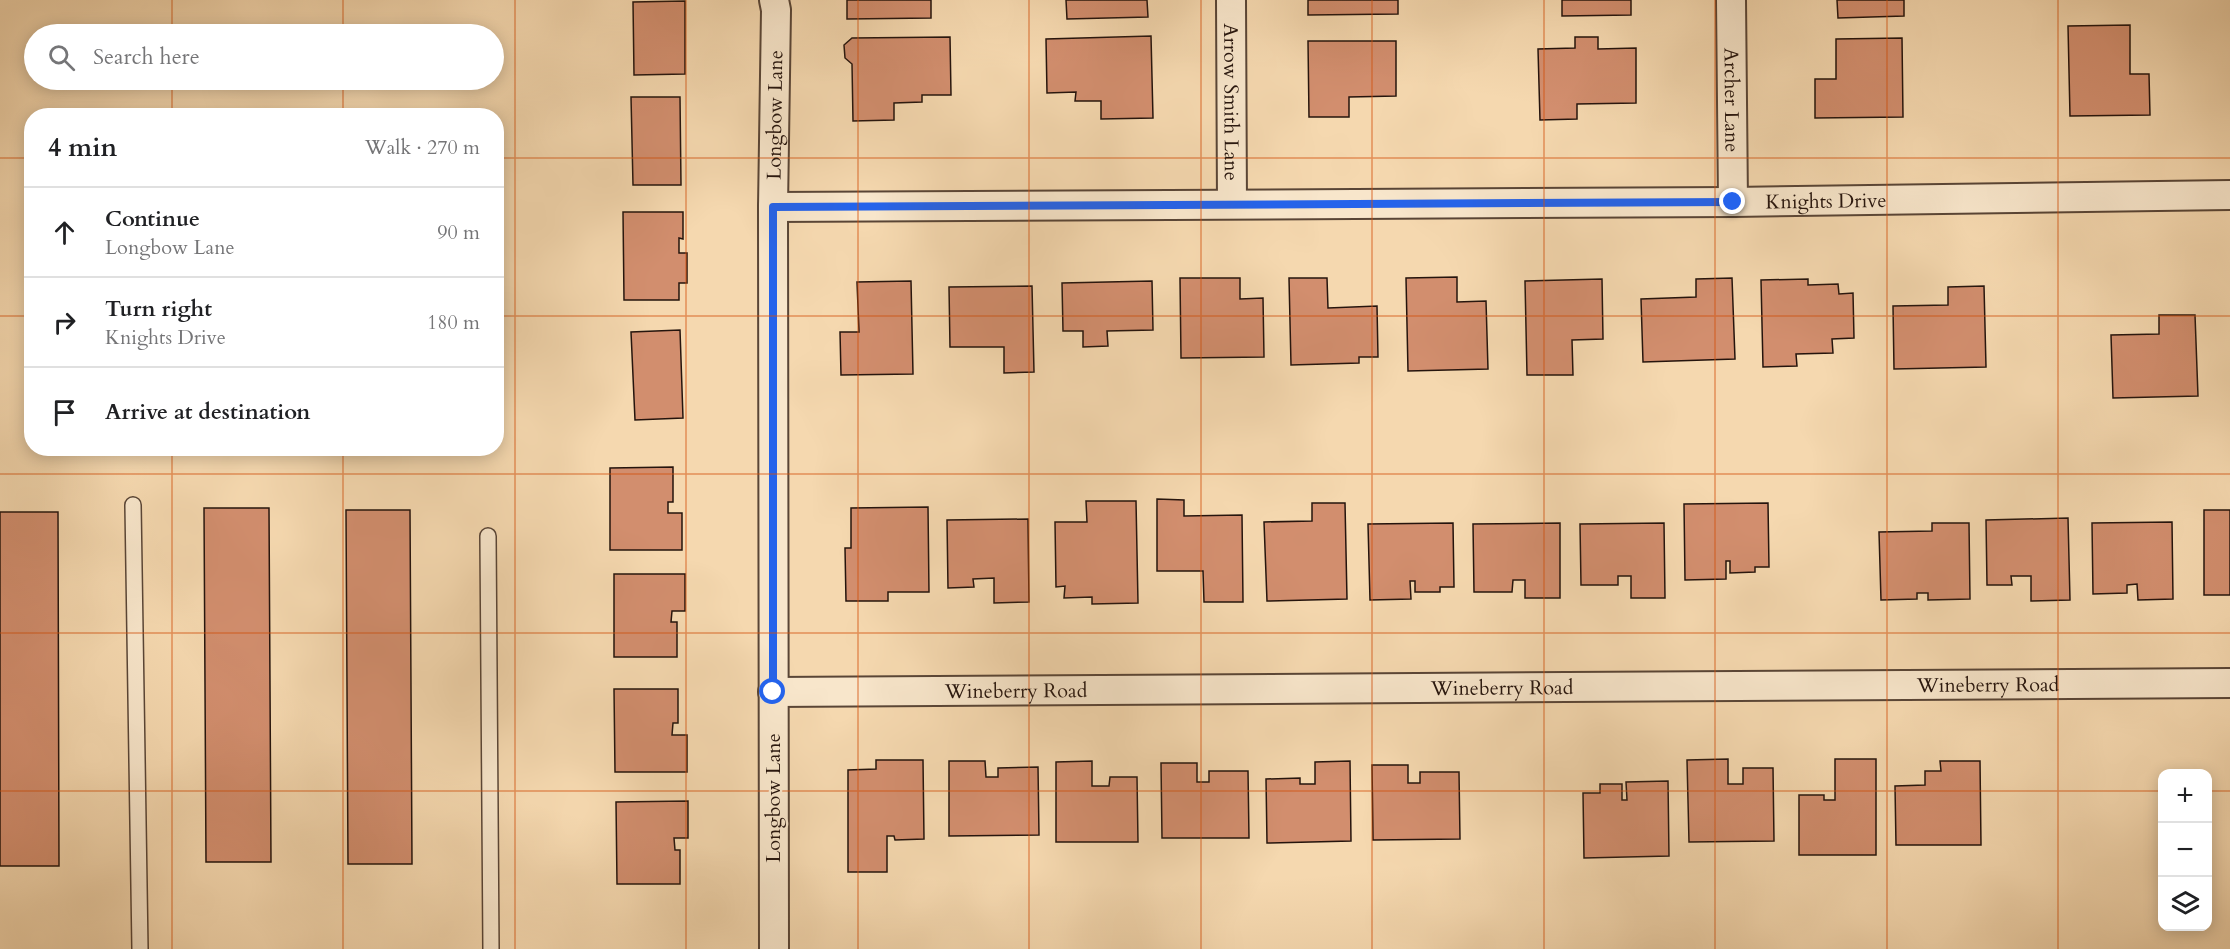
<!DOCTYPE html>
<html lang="en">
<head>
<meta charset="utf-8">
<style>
  :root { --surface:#fff; --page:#f6f6f6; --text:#202124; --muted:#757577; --line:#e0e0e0 }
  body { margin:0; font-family:Cardo,serif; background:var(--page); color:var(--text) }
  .controls { position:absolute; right:18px; bottom:18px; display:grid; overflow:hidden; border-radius:12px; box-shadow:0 3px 15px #0003 }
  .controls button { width:54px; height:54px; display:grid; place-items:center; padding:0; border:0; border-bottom:2px solid var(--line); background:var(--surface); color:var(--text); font:30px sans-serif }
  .stop { position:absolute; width:18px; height:18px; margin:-14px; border:4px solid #2563eb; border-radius:50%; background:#fff }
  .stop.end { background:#2563eb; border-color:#fff; box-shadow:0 2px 6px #0008 }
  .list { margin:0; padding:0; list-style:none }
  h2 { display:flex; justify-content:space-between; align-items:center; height:78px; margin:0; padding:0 24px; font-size:26px }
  h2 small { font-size:20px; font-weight:400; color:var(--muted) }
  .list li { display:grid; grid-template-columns:39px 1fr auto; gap:18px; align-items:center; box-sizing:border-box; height:90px; padding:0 24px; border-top:2px solid var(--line) }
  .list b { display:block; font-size:22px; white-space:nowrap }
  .list p { margin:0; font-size:20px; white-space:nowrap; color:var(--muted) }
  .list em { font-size:20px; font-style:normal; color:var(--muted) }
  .icon { flex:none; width:33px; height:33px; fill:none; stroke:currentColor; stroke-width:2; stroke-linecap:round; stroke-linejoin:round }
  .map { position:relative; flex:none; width:2230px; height:949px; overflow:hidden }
  .search { position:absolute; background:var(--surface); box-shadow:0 3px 15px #0003; left:24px; top:24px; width:480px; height:66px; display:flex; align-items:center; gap:15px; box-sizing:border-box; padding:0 21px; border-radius:33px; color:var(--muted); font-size:22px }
  .panel { position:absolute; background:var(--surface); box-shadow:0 3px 15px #0003; left:24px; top:108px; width:480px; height:348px; border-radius:24px }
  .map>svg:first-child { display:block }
  .building { fill:#d28e6e; stroke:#25140d; stroke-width:1.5 }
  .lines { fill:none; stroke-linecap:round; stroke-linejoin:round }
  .service-casing { stroke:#594536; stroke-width:18 }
  .minor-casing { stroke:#594536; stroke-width:32 }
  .service { stroke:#f8e6cb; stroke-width:15 }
  .minor { stroke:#f8e6cb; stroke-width:28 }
  .route { stroke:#2563eb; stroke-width:8 }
  .grid { fill:none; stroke:#d4520c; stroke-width:1.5; stroke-opacity:0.55 }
  .labels { text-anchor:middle; stroke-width:4.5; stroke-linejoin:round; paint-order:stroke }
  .street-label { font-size:20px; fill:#25140d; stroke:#f8e6cb }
</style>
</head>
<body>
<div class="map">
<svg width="2230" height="949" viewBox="0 0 2230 949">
  <rect width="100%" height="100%" fill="#f5d8af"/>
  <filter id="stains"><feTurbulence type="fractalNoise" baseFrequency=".00333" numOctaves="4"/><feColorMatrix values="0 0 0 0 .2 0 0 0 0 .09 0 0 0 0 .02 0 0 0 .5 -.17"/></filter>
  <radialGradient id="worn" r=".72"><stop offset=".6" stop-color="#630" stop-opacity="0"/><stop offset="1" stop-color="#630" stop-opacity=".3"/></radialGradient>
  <g class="building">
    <path d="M847,0H931V18L847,19Z"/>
    <path d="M1066,0H1147L1148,17L1067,19Z"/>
    <path d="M1308,0H1398V14L1308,15Z"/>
    <path d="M1562,0H1631V15L1562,16Z"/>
    <path d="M1837,0H1904V16L1838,18Z"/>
    <path d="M685,1V74L634,75L633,2Z"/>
    <path d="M2130,25V74H2149L2150,115L2070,116L2068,26Z"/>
    <path d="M1151,36L1153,118L1101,119V101H1075L1076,92L1047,93L1046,39Z"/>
    <path d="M950,37L951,95H922V102L894,103V120L853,121L852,64L845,58L844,45L852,38Z"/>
    <path d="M1575,37H1598V49L1636,48V103L1577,104V119L1540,120L1538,49L1575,48Z"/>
    <path d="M1902,38L1903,117L1815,118V79H1836V39Z"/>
    <path d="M1308,41H1396V96L1349,97V117H1309Z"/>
    <path d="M631,97H680L681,185H633Z"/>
    <path d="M623,212H683V239L679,238V253H687V283H679V300H624Z"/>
    <path d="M1457,277V302L1486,301L1488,369L1408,371L1406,278Z"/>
    <path d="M1180,278H1240V299L1263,298L1264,357L1181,358Z"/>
    <path d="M1289,278H1327L1328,308L1377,306L1378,357H1359V363L1291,365Z"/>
    <path d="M1732,278L1735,359L1643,362L1641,299L1696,297V279Z"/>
    <path d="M1602,279L1603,339L1572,340L1573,375H1527L1525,281Z"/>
    <path d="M1808,279V285L1838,284L1839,294L1853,293L1854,338L1832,339L1833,353L1796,354L1797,366L1763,367L1761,280Z"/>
    <path d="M911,281L913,374L841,375L840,332H859L857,282Z"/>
    <path d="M1152,281L1153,330L1107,331L1108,346L1083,347V331H1063L1062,283Z"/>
    <path d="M1032,286L1034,372L1004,373V347H950L949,287Z"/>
    <path d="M1984,286L1986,367L1894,369L1893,306L1948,305V287Z"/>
    <path d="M2159,315H2195L2198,396L2113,398L2111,335L2159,334Z"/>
    <path d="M680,330L683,418L635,420L631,332Z"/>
    <path d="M673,467V502H668V513H682V550H610V468Z"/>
    <path d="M1157,499L1184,500V516L1242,515L1243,602H1204L1203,571H1157Z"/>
    <path d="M1086,501H1136L1138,603L1092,604V597L1064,598L1065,586L1056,587L1055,522H1087Z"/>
    <path d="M1312,503H1345L1347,599L1267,601L1264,522L1312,521Z"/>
    <path d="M1768,503L1769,567H1755V572L1730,573V561H1726V579L1685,580L1684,504Z"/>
    <path d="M928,507L929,592H888V601H846L845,548H851V508Z"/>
    <path d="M204,508H269L271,862H206Z"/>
    <path d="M346,510H410L412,864H348Z"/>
    <rect x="2204" y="510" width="26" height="85"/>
    <path d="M0,512H58L59,866H0Z"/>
    <path d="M2068,518L2070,600L2031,601V576H2011L2012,585H1987L1986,520Z"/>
    <path d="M1028,519L1029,602L994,603V578L973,579L974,587L948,588L947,520Z"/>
    <path d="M2172,522L2173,599L2138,600L2137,584L2127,585V593L2093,594L2092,523Z"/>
    <path d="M1453,523L1454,587H1440V592H1415V581H1410L1411,599L1370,600L1368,524Z"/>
    <path d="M1560,523V598H1525V580H1513L1512,592H1474L1473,524Z"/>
    <path d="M1664,523L1665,598H1631V576H1618V585H1581L1580,524Z"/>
    <path d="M1932,523H1969L1970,599L1928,600V593H1917V599L1881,600L1879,532L1932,531Z"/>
    <path d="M614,574H685V611H672L671,622H677V657H614Z"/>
    <path d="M614,689H678V723H673L672,735H687V772H615Z"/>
    <path d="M1728,759V784H1743V768H1773L1774,841L1689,842L1687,760Z"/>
    <path d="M1835,759H1876V855H1799V795H1824V800H1835Z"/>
    <path d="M876,760H923L924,839L895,840L894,836H887V872H848V770L876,769Z"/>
    <path d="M949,761H985L986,777H998V768L1038,767L1039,835L949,836Z"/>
    <path d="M1092,761V786H1109L1110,777H1137L1138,842H1056V762Z"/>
    <path d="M1350,761L1351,841L1267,843L1266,779L1300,778V784H1315V762Z"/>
    <path d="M1940,761H1980L1981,845H1896L1895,786L1925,785V771H1941Z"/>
    <path d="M1161,763H1197V782H1209V771H1248L1249,838H1162Z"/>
    <path d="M1372,765H1408V783H1420V772H1459L1460,839L1373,840Z"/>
    <path d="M1668,781L1669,856L1584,858L1583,793H1600V784H1622V800H1627L1626,782Z"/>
    <path d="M688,801V838H674L675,850H680V884H617L616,802Z"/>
  </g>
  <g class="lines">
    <defs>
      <g id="service">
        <path d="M133,505L140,949"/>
        <path d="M488,536L491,949"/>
      </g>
      <g id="minor">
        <path id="s1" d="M1231,0L1232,204"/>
        <path id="s2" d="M1731,0L1733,202"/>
        <path id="s3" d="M773,207L1733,202L2230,195"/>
        <path id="s4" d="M773,692L2230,683"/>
        <path id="s5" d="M774,949L773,207L776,10L774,0"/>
      </g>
    </defs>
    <use href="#service" class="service-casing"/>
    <use href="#minor" class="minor-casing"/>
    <use href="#service" class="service"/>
    <use href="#minor" class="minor"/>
  </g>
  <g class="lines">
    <path class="route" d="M773,692V207L1733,202"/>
  </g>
  <path class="grid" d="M172,0V34M343,0V34M515,0V949M686,0V949M858,0V949M1029,0V949M1201,0V949M1372,0V949M1544,0V949M1715,0V949M1887,0V949M2058,0V949M172,80V116M343,80V116M0,158H32M496,158H2230M0,316H32M496,316H2230M172,448V949M343,448V949M0,474H2230M0,633H2230M0,791H2162M2208,791H2230"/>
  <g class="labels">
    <g class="street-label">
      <text dy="7" stroke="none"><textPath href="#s2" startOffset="100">Archer Lane</textPath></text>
      <text dy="7" stroke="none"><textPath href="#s1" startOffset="102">Arrow Smith Lane</textPath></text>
      <text dy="7" stroke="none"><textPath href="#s5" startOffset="834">Longbow Lane</textPath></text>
      <text dy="7" stroke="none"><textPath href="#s3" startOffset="1053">Knights Drive</textPath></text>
      <text dy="7" stroke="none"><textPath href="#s4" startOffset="1215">Wineberry Road</textPath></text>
      <text dy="7" stroke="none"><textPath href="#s4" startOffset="729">Wineberry Road</textPath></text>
      <text dy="7" stroke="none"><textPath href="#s4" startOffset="243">Wineberry Road</textPath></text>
      <text transform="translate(773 798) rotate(-90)" y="7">Longbow Lane</text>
    </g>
  </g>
  <rect width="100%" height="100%" filter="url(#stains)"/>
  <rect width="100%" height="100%" fill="url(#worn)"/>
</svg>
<div class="controls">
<button>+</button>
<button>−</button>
<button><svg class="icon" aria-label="layers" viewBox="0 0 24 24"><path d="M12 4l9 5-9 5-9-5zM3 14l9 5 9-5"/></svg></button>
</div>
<div class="stop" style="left:773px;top:692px"></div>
<div class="stop end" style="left:1733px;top:202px"></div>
<div class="search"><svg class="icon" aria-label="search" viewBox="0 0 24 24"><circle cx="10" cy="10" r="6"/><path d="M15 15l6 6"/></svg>Search here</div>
<section class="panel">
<h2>4 min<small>Walk · 270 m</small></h2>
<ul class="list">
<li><svg class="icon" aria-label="ahead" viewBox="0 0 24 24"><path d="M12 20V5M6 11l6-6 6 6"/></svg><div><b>Continue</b><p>Longbow Lane</p></div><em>90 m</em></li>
<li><svg class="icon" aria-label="right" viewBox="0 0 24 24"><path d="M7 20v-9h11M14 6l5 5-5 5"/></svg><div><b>Turn right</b><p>Knights Drive</p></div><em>180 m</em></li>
<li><svg class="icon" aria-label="arrive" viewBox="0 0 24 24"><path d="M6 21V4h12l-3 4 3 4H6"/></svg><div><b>Arrive at destination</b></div></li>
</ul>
</section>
</div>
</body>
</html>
